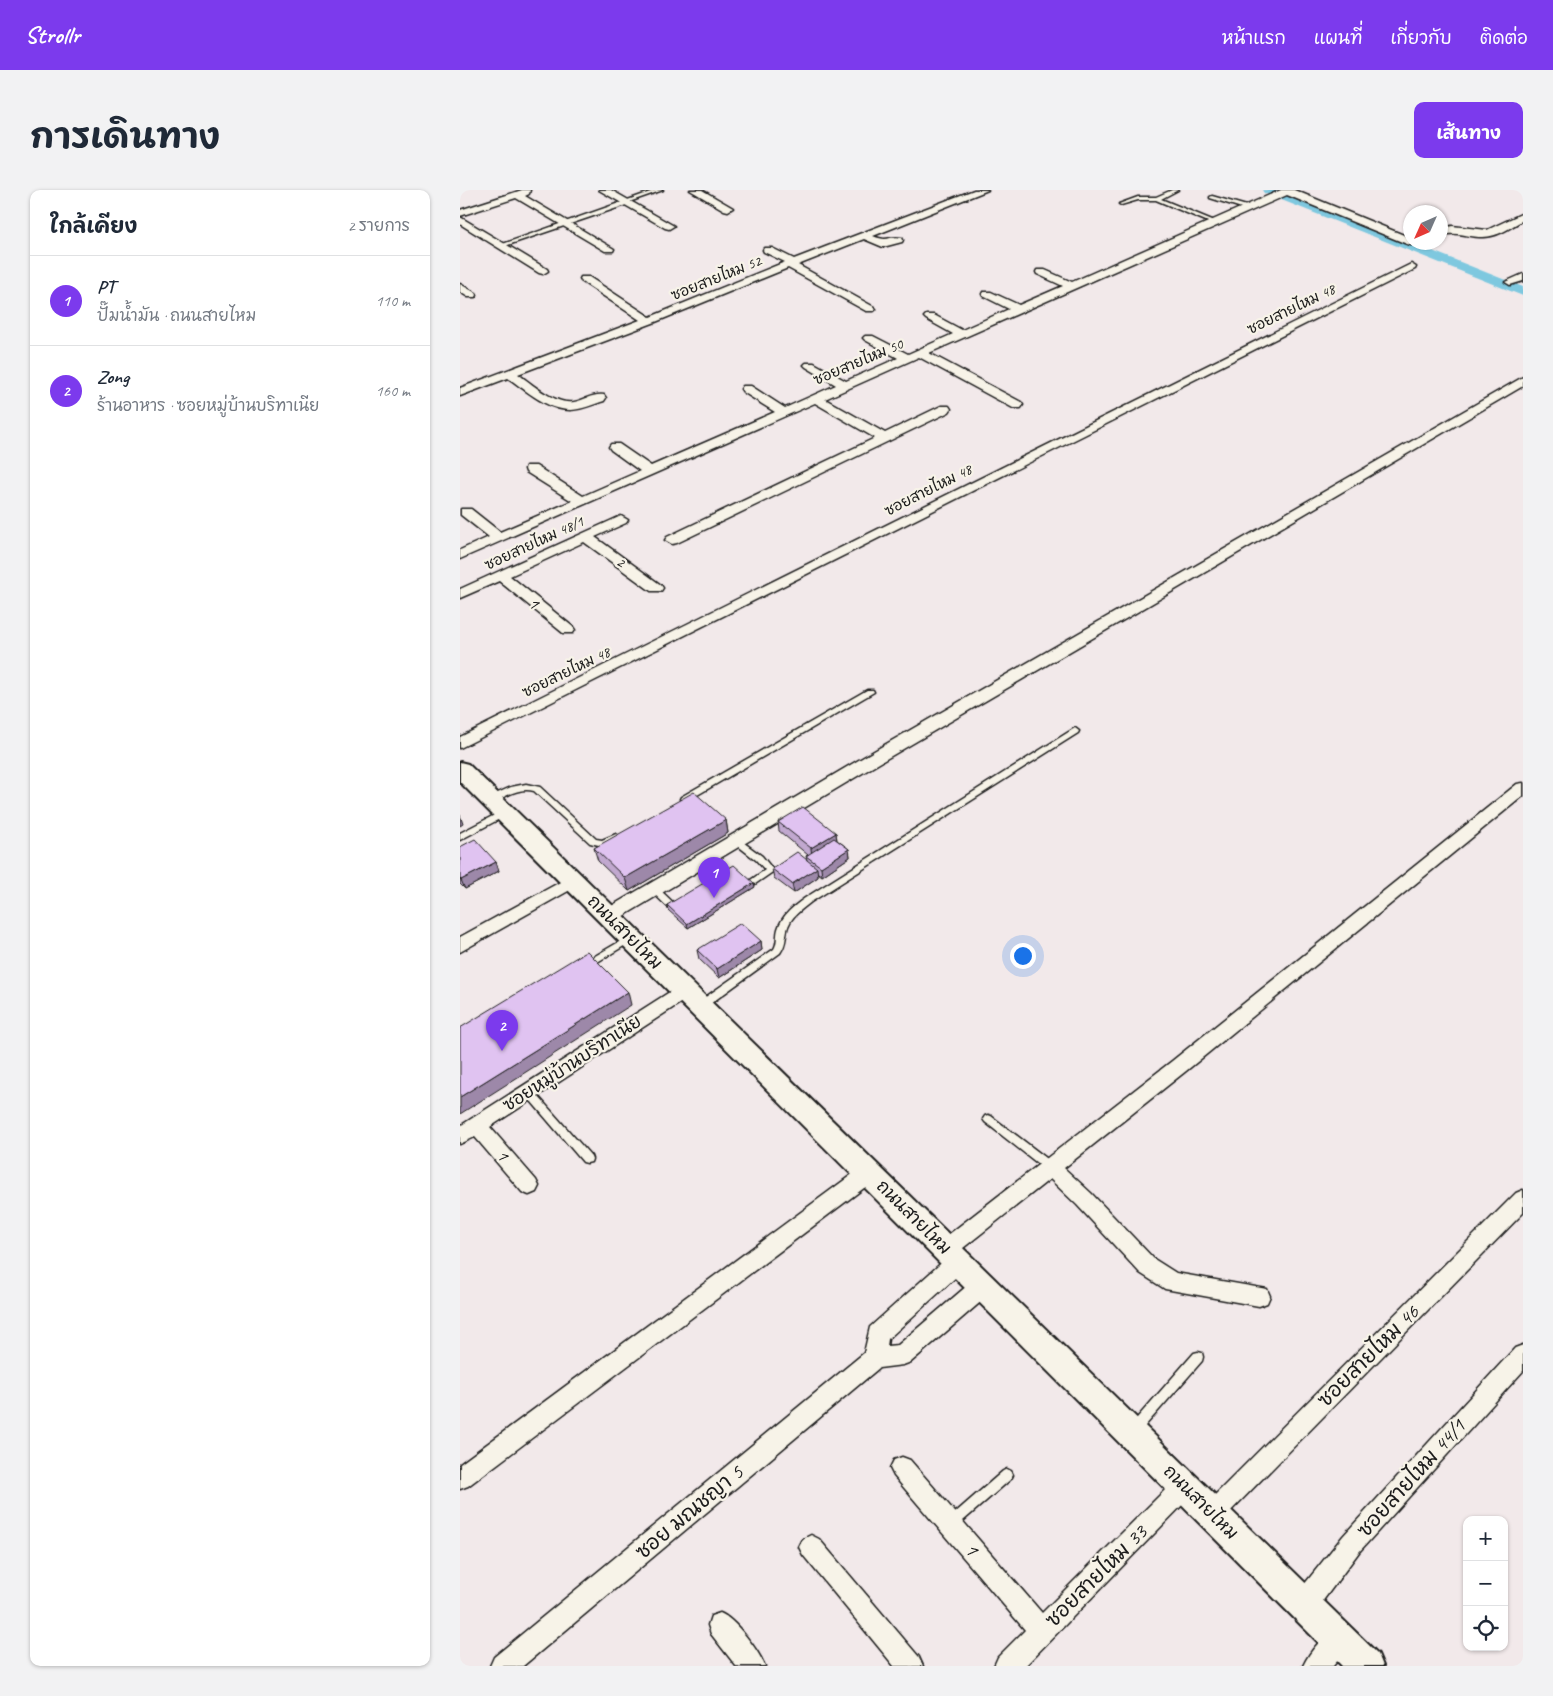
<!DOCTYPE html>
<html lang="th">
<head>
<meta charset="utf-8">
<style>
  :root { --surface:#fff; --page:#f2f2f3; --text:#1f2937; --muted:#747a83; --line:#e0e1e3; --accent:#7c3aed }
  body { margin:0; font-family:Caveat,"Playpen Sans Thai",sans-serif; background:var(--page); color:var(--text) }
  .controls { position:absolute; right:15px; bottom:15px; display:grid; overflow:hidden; border-radius:10px; box-shadow:0 1px 4px #0004 }
  .controls button { width:45px; height:45px; display:grid; place-items:center; padding:0; border:0; border-bottom:1px solid var(--line); background:var(--surface); color:var(--text); font:25px sans-serif }
  .compass { position:absolute; left:943px; top:15px; width:45px; height:45px; border-radius:50%; background:var(--surface); box-shadow:0 1px 4px #0004; rotate:225deg }
  .you { position:absolute; left:562px; top:765px; width:18px; height:18px; margin:-12px; border:4px solid #fff; border-radius:50%; background:#1a73e8; box-shadow:0 0 0 8px #1a73e833 }
  .badge { display:grid; place-items:center; width:32px; height:32px; border-radius:50%; background:var(--accent); color:#fff; font-size:16px; font-weight:700 }
  .pin { position:absolute; translate:-50% -41px; filter:drop-shadow(0 1px 2px #0008) }
  .pin::after { content:''; position:absolute; top:26px; width:18px; height:15px; background:inherit; clip-path:polygon(0 0,100% 0,50% 100%) }
  .list { margin:0; padding:0; list-style:none }
  h2 { display:flex; justify-content:space-between; align-items:center; height:65px; margin:0; padding:0 20px; font-size:21px }
  h2 small { font-size:16px; font-weight:400; color:var(--muted) }
  .list li { display:grid; grid-template-columns:32px 1fr auto; gap:15px; align-items:center; box-sizing:border-box; height:90px; padding:0 20px; border-top:1px solid var(--line) }
  .list b { display:block; font-size:19px; white-space:nowrap }
  .list p { margin:0; font-size:16px; white-space:nowrap; color:var(--muted) }
  .list em { font-size:16px; font-style:normal; color:var(--muted) }
  .icon { flex:none; width:28px; height:28px; fill:none; stroke:currentColor; stroke-width:2; stroke-linecap:round; stroke-linejoin:round }
  .map { position:relative; flex:none; width:1063px; height:1476px; overflow:hidden; border-radius:10px }
  header { display:flex; align-items:center; gap:30px; box-sizing:border-box; height:70px; padding:0 25px; background:var(--accent); color:#fff }
  header strong { font-size:24px }
  nav { display:flex; gap:28px; margin-inline-start:auto; font-size:18px }
  .intro { display:flex; align-items:center; justify-content:space-between; box-sizing:border-box; height:120px; padding:0 30px }
  h1 { margin:0; font-size:35px }
  .button { padding:12px 22px; border-radius:10px; background:var(--accent); color:#fff; font-size:18px; font-weight:700 }
  main { display:flex; gap:30px; padding:0 30px }
  aside { flex:1; background:var(--surface); border-radius:10px; box-shadow:0 1px 4px #0004 }
  .map>svg:first-child { display:block }
  .lines { fill:none; stroke-linecap:round; stroke-linejoin:round }
  .canal { fill:#7ec8df; fill-rule:evenodd }
  .service-casing { stroke:#1c1c1c; stroke-width:3 }
  .minor-casing { stroke:#1c1c1c; stroke-width:3 }
  .secondary-casing { stroke:#1c1c1c; stroke-width:4 }
  .service { fill:#f7f3e8; fill-rule:evenodd }
  .minor { fill:#f7f3e8; fill-rule:evenodd }
  .secondary { fill:#f7f3e8; fill-rule:evenodd }
  .wall { fill:#c1a8cf; stroke:#1c1c1c }
  .shaded-wall { fill:#9d88a9; stroke:#1c1c1c }
  .building { fill:#e0c3f1; stroke:#1c1c1c }
  .labels { text-anchor:middle; stroke-width:4.5; stroke-linejoin:round; paint-order:stroke }
  .far-street-label { font-size:15px; fill:#1c1c1c; stroke:#f7f3e8 }
  .street-label { font-size:18px; fill:#1c1c1c; stroke:#f7f3e8 }
  .near-street-label { font-size:21px; fill:#1c1c1c; stroke:#f7f3e8 }
</style>
</head>
<body>
<header>
<strong>Strollr</strong>
<nav><a>หน้าแรก</a><a>แผนที่</a><a>เกี่ยวกับ</a><a>ติดต่อ</a></nav>
</header>
<div class="intro"><h1>การเดินทาง</h1><a class="button">เส้นทาง</a></div>
<main>
<aside>
<h2>ใกล้เคียง<small>2 รายการ</small></h2>
<ul class="list">
<li><span class="badge">1</span><div><b>PT</b><p>ปั๊มน้ำมัน · ถนนสายไหม</p></div><em>110 m</em></li>
<li><span class="badge">2</span><div><b>Zong</b><p>ร้านอาหาร · ซอยหมู่บ้านบริทาเนีย</p></div><em>160 m</em></li>
</ul>
</aside>
<div class="map">
<svg width="1063" height="1476" viewBox="0 0 1063 1476">
  <rect width="100%" height="100%" fill="#f2e9ea"/>
  <filter id="ink" filterUnits="userSpaceOnUse"><feTurbulence type="fractalNoise" baseFrequency=".02" numOctaves="2"/><feDisplacementMap in="SourceGraphic" scale="10" xChannelSelector="R" yChannelSelector="G"/><feConvolveMatrix kernelMatrix="1 2 1 2 8 2 1 2 1" color-interpolation-filters="sRGB"/></filter>
  <g filter="url(#ink)">
    <g class="lines">
      <path class="canal" d="M802,0H819L1063,97V106L804,3Z"/>
      <defs>
        <g id="service">
          <path d="M196,0H203L169,12V14L45,56L40,55Z"/>
          <path d="M712,0H718L701,9L757,32V34H753L696,10H678L661,15L659,14L678,7H696Z"/>
          <path d="M752,6L790,17L791,18L788,20L750,8V7Z"/>
          <path d="M407,500H413L414,502L227,611L224,612L220,609L221,607Z"/>
          <path d="M615,538L619,541L618,543L351,712C341,720 330,727 327,740C325,749 326,755 320,763L243,819H237L235,816L237,813L314,759C318,752 316,746 318,739C322,725 334,716 345,708Z"/>
          <path d="M66,594L80,597L136,649L142,650L156,644L160,647L159,649L143,656L130,653L74,601C58,597 46,607 32,612L28,609L29,607L51,597Z"/>
          <path d="M46,619L50,622L49,624L0,650V643Z"/>
          <path d="M276,647L302,666L314,681L285,701L281,698L282,696L305,680L296,670L273,652L272,650L273,648Z"/>
          <path d="M194,696L197,697L220,719L221,721L220,723H214L191,701L190,699L191,697Z"/>
          <path d="M171,745L175,748L174,750L129,777H123L122,775L123,773Z"/>
          <path d="M68,897L71,898L131,966L132,969L131,972L127,973L123,972L65,904L63,901L65,898Z"/>
          <path d="M528,925L531,926L594,974L595,977L594,980L590,981L586,980L525,932L523,929L525,926Z"/>
          <path d="M738,1162L742,1163L743,1167L742,1171L678,1244L674,1245L670,1244L668,1240L670,1236L734,1163Z"/>
          <path d="M547,1279L551,1281L553,1285L551,1289L495,1338L491,1340L487,1338L485,1334L487,1330L543,1281Z"/>
        </g>
        <g id="minor">
          <path d="M62,0H70L69,4L65,6L154,59L153,61H145L56,8L0,26V20Z"/>
          <path d="M139,0H151L214,36L209,39L205,38Z"/>
          <path d="M230,0H242L273,18L268,21L264,20Z"/>
          <path d="M514,0H528L413,46C430,53 428,45 442,48L443,50L442,52L423,57L404,49L338,75L414,117L416,119L414,121H406L328,78L193,133L58,184C72,194 95,215 114,212C124,210 134,203 144,205L146,208L144,211C134,214 121,220 110,220C87,220 66,200 48,188L0,206V198L180,130L121,91L120,89L121,87H129L190,127L325,72L304,62L303,60L304,58H312L334,69Z"/>
          <path d="M821,0H834L951,48V52H956L951,55L947,54L827,5L469,163L561,212L563,215L561,218H553L459,167L365,209L425,243L481,216H489L491,219L489,222L217,353L212,354L205,350L207,347L415,248L355,213L0,369V360L29,347L1,325V319H11L40,342L112,311L66,282L65,279L66,276H76L123,306L180,281L151,260L149,257L151,254H159L191,276L315,222L283,202L281,199L283,196H291L325,218L376,195L346,177L344,175L346,173H354L386,191L438,168L405,150L403,148L405,146H413L448,164L493,144L466,129L464,127L466,125H474L502,140L549,119L523,106L522,104L523,102H531L559,115L603,96L577,84L576,82L577,80H585L612,92Z"/>
          <path d="M1063,23V30C1051,37 1038,47 1023,47C1006,47 1000,41 981,45V39L992,36L1027,40Z"/>
          <path d="M0,27L87,79L88,81L83,84L79,83L0,34Z"/>
          <path d="M951,74L956,77L955,79L0,558V547Z"/>
          <path d="M1063,84V91L1050,95L1045,92Z"/>
          <path d="M0,94L16,103L17,105L16,107H8L0,102Z"/>
          <path d="M1063,187V196L426,569L155,731L149,732L143,731L140,726L143,721L414,561Z"/>
          <path d="M161,326L168,330L166,333L135,347L201,395L203,398L201,401H191L124,352L50,386L113,437L115,440L113,443H103L39,391L0,408V399Z"/>
          <path d="M1063,593V606L726,881L604,978L631,1003L694,1069L716,1083L807,1099L810,1106L807,1113L799,1116L705,1099L680,1083L617,1015L590,989L498,1062L506,1064L509,1071L506,1078L428,1149L427,1156L438,1155L515,1089L523,1086L531,1089L534,1096L531,1103L451,1172L443,1175L419,1178L63,1476H30L34,1467L404,1163L410,1137L488,1067L479,1066L476,1059L479,1052L712,871L1057,594Z"/>
          <path d="M113,685L119,687L122,691L119,695L0,762V747Z"/>
          <path d="M225,794L231,796L234,801L231,806L30,937L76,990L79,996L76,1002L69,1005L62,1002L15,947L0,954V936L219,796Z"/>
          <path d="M409,974L416,977L419,983L416,989L8,1296L0,1299V1274L402,977Z"/>
          <path d="M1063,1000V1023L761,1331L753,1335L745,1331L741,1323L745,1315L1056,1003Z"/>
          <path d="M1063,1155V1181L899,1362L853,1424L844,1427L835,1424L832,1415L835,1406L883,1346L1055,1158Z"/>
          <path d="M442,1267L450,1270L582,1423L717,1288L725,1284L733,1288L737,1296L733,1304L565,1476H534L538,1467L565,1440L434,1286L430,1278L434,1270Z"/>
          <path d="M351,1345L359,1349L459,1467L463,1476H434L343,1365L339,1357L343,1349Z"/>
          <path d="M260,1423C275,1429 298,1460 305,1476H276L251,1444L248,1435L251,1426Z"/>
          <path d="M879,1438L888,1441L891,1450L888,1459L873,1476H843C850,1461 864,1444 879,1438Z"/>
        </g>
        <path id="secondary" d="M0,572L8,574L918,1464L923,1476H882L0,592Z"/>
      </defs>
      <use href="#service" class="service-casing"/>
      <use href="#minor" class="minor-casing"/>
      <use href="#secondary" class="secondary-casing"/>
      <use href="#service" class="service"/>
      <use href="#minor" class="minor"/>
      <use href="#secondary" class="secondary"/>
    </g>
    <g class="wall">
      <path d="M266,630L268,643L169,701L138,671L134,658Z"/>
      <path d="M318,632L376,643L377,650L389,659L390,667L362,686L358,683V687L334,703L314,688L312,679L347,670L346,666L348,665L319,641Z"/>
      <path d="M0,657L36,672L39,681L5,699L0,694Z"/>
      <path d="M295,697L228,738L208,720L207,715Z"/>
      <path d="M301,751L302,760L259,788L239,769L237,760Z"/>
    </g>
    <g class="shaded-wall">
      <path d="M0,625L3,634L0,636Z"/>
      <path d="M266,630L268,643L169,701L165,688Z"/>
      <path d="M376,643L377,652L352,667L351,658Z"/>
      <path d="M389,659L390,667L362,686L361,677Z"/>
      <path d="M36,672L39,681L5,699L1,690Z"/>
      <path d="M357,678L358,687L334,703L332,694Z"/>
      <path d="M294,693L295,697L228,738L227,734Z"/>
      <path d="M301,751L302,760L259,788L257,779Z"/>
      <path d="M168,802L171,815L0,924V907Z"/>
    </g>
    <g class="building">
      <path d="M234,602L266,630L165,688L134,658Z"/>
      <path d="M343,617L376,643L351,658L318,632Z"/>
      <path d="M374,648L389,659L361,677L346,666Z"/>
      <path d="M15,649L36,672L1,690L0,689V657Z"/>
      <path d="M337,662L357,678L332,694L312,679Z"/>
      <path d="M274,675L294,693L227,734L207,715Z"/>
      <path d="M281,733L301,751L257,779L237,760Z"/>
      <path d="M127,761L168,802L0,907V838Z"/>
    </g>
  </g>
  <g class="labels">
    <g class="far-street-label">
      <text transform="translate(256 88) rotate(-22)" y="5">ซอยสายไหม 52</text>
      <text transform="translate(831 119) rotate(-26)" y="5">ซอยสายไหม 48</text>
      <text transform="translate(398 172) rotate(-23)" y="5">ซอยสายไหม 50</text>
      <text transform="translate(468 300) rotate(-27)" y="5">ซอยสายไหม 48</text>
      <text transform="translate(74 353) rotate(-25)" y="5">ซอยสายไหม 48/1</text>
      <text transform="translate(161 372) rotate(36)" y="5">2</text>
      <text transform="translate(106 482) rotate(-26)" y="5">ซอยสายไหม 48</text>
    </g>
    <g class="street-label">
      <text transform="translate(74 413) rotate(39)" y="6">1</text>
      <text transform="translate(165 742) rotate(45)" y="6">ถนนสายไหม</text>
      <text transform="translate(112 873) rotate(-33)" y="6">ซอยหมู่บ้านบริทาเนีย</text>
      <text transform="translate(43 965) rotate(50)" y="6">1</text>
      <text transform="translate(454 1027) rotate(45)" y="6">ถนนสายไหม</text>
      <text transform="translate(741 1312) rotate(45)" y="6">ถนนสายไหม</text>
    </g>
    <g class="near-street-label">
      <text transform="translate(908 1166) rotate(-45)" y="7">ซอยสายไหม 46</text>
      <text transform="translate(951 1288) rotate(-48)" y="7">ซอยสายไหม 44/1</text>
      <text transform="translate(229 1322) rotate(-40)" y="7">ซอย มณชญา 5</text>
      <text transform="translate(512 1359) rotate(49)" y="7">1</text>
      <text transform="translate(636 1386) rotate(-45)" y="7">ซอยสายไหม 33</text>
    </g>
  </g>
</svg>
<div class="controls">
<button>+</button>
<button>−</button>
<button><svg class="icon" aria-label="locate" viewBox="0 0 24 24"><circle cx="12" cy="12" r="6"/><path d="M12 2v4M12 18v4M2 12h4M18 12h4"/></svg></button>
</div>
<svg class="compass" viewBox="-18 -18 36 36"><path d="M0-13l5 13h-10z" fill="#e53935"/><path d="M0 13l5-13h-10z" fill="#747a83"/></svg>
<div class="you"></div>
<div class="pin badge" style="left:254px;top:708px">1</div>
<div class="pin badge" style="left:42px;top:861px">2</div>
</div>
</main>
</body>
</html>
